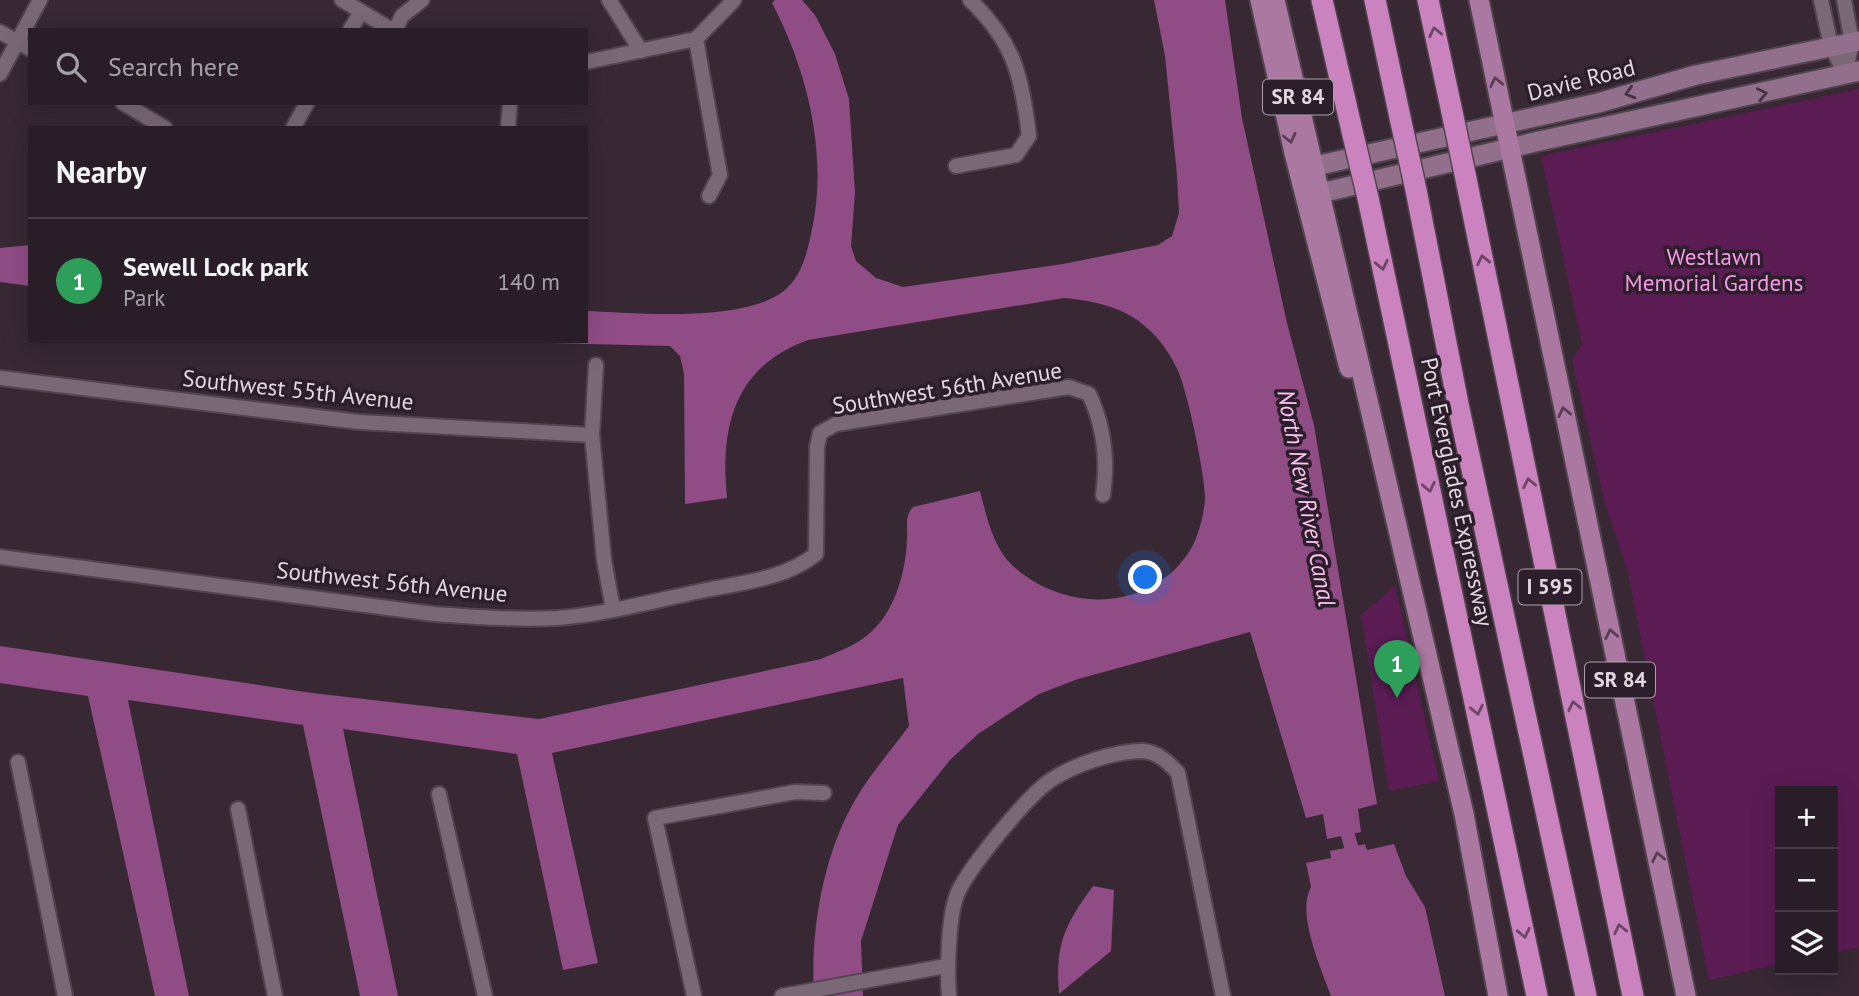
<!DOCTYPE html>
<html lang="en">
<head>
<meta charset="utf-8">
<style>
  :root { --surface:#291e27; --page:#352b33; --text:#f1f3f6; --muted:#a5a2a7; --line:#453c44; --accent:#8bbbb9 }
  body { margin:0; font-family:"PT Sans",sans-serif; background:var(--page); color:var(--text) }
  .controls { position:absolute; right:21px; bottom:21px; display:grid; overflow:hidden; border-radius:0px; box-shadow:0 7px 28px #0002 }
  .controls button { width:63px; height:63px; display:grid; place-items:center; padding:0; border:0; border-bottom:2px solid var(--line); background:var(--surface); color:var(--text); font:35px sans-serif }
  .you { position:absolute; left:1146px; top:578px; width:24px; height:24px; margin:-18px; border:5px solid #fff; border-radius:50%; background:#1a73e8; box-shadow:0 0 0 10px #1a73e833 }
  .badge { display:grid; place-items:center; width:46px; height:46px; border-radius:50%; background:var(--accent); color:#fff; font-size:23px; font-weight:700 }
  .pin { position:absolute; translate:-50% -58px; filter:drop-shadow(0 2px 4px #0008) }
  .pin::after { content:''; position:absolute; top:37px; width:24px; height:21px; background:inherit; clip-path:polygon(0 0,100% 0,50% 100%) }
  .list { margin:0; padding:0; list-style:none }
  h2 { display:flex; justify-content:space-between; align-items:center; height:91px; margin:0; padding:0 28px; font-size:30px }
  h2 small { font-size:23px; font-weight:400; color:var(--muted) }
  .list li { display:grid; grid-template-columns:46px 1fr auto; gap:21px; align-items:center; box-sizing:border-box; height:126px; padding:0 28px; border-top:2px solid var(--line) }
  .list b { display:block; font-size:26px; white-space:nowrap }
  .list p { margin:0; font-size:23px; white-space:nowrap; color:var(--muted) }
  .list em { font-size:23px; font-style:normal; color:var(--muted) }
  .icon { flex:none; width:38px; height:38px; fill:none; stroke:currentColor; stroke-width:2; stroke-linecap:round; stroke-linejoin:round }
  .map { position:relative; flex:none; width:1859px; height:996px; overflow:hidden }
  .search { position:absolute; background:var(--surface); box-shadow:0 7px 28px #0002; left:28px; top:28px; width:560px; height:77px; display:flex; align-items:center; gap:18px; box-sizing:border-box; padding:0 24px; border-radius:0px; color:var(--muted); font-size:26px }
  .panel { position:absolute; background:var(--surface); box-shadow:0 7px 28px #0002; left:28px; top:126px; width:560px; height:217px; border-radius:0px }
  .map>svg:first-child { display:block }
  .green { fill:#5b1c54 }
  .water { fill:#8f4c85 }
  .lines { fill:none; stroke-linecap:round; stroke-linejoin:round }
  .canal { stroke:#8f4c85; stroke-width:14 }
  .minor-casing { stroke:#51444e; stroke-width:18 }
  .secondary-casing { stroke:#51444e; stroke-width:23 }
  .primary-casing { stroke:#51444e; stroke-width:23 }
  .motorway-casing { stroke:#51444e; stroke-width:24 }
  .minor { stroke:#7a6876; stroke-width:14 }
  .secondary { stroke:#92708c; stroke-width:19 }
  .primary { stroke:#ab78a2; stroke-width:19 }
  .motorway { stroke:#cb83bf; stroke-width:21 }
  .motorway-bridge-casing { stroke:#51444e; stroke-width:24; stroke-linecap:butt }
  .motorway-bridge { stroke:#cb83bf; stroke-width:21 }
  .oneway { stroke:#6c4666 }
  .oneway2 { stroke:#583e54 }
  .oneway3 { stroke:#463242 }
  .labels { text-anchor:middle; stroke-width:7; stroke-linejoin:round; paint-order:stroke }
  .shield { fill:#2c1e2a; stroke:#aba0a9; stroke-width:2 }
  .shield-label { font-size:21px; font-weight:bold; fill:#e2d8df }
  .street-label { font-size:23px; fill:#e2d8df; stroke:#2c1e2a }
  .park-label { font-size:23px; fill:#f699e7; stroke:#2c1e2a }
  .water-label { font-size:24px; font-style:italic; fill:#fcc3f1; stroke:#2c1e2a }
</style>
</head>
<body>
<div class="map">
<svg width="1859" height="996" viewBox="0 0 1859 996">
  <rect width="100%" height="100%" fill="#372834"/>
  <g class="green">
    <path d="M1859,89V947L1833,953V791H1780V964L1709,980L1627,569L1604,501L1572,360L1582,344L1541,156Z"/>
    <path d="M1395,586L1439,781L1389,791L1361,615Z"/>
  </g>
  <g class="water">
    <path d="M775,0H802L815,15L835,54L849,99L855,193L851,246L856,261L876,278L903,287L1063,264L1158,245L1172,236L1179,213L1177,175L1165,56L1154,0H1225L1242,118L1287,323L1314,425L1377,804L1358,809L1361,832L1327,839L1323,814L1306,818L1250,632L1078,679L1039,694L978,734L950,760L898,825L861,941L863,996H814C810,931 823,852 858,795C873,771 892,749 909,726L903,678L552,753L598,963L563,970L517,754L343,729L398,996H360L303,725L128,700L189,996H155L88,696L0,683V646L312,693L539,719L821,659C834,653 849,648 861,640C893,619 906,575 907,538C908,526 904,517 913,507L980,491C986,514 993,547 1011,564C1058,610 1141,614 1184,559C1197,544 1203,519 1205,500C1206,479 1187,389 1178,371C1171,355 1160,339 1147,328C1125,307 1094,301 1064,298L808,340C734,367 720,426 727,498L685,504L684,374L680,356L670,346L463,341H586V311C635,313 752,324 788,287C802,273 807,253 811,234C829,157 808,72 772,3Z"/>
    <path d="M30,245V286L0,282V248Z"/>
    <path d="M1365,844L1367,850L1394,844L1406,876L1425,907L1445,996H1331C1321,969 1296,912 1311,887L1306,863L1331,858L1330,851Z"/>
    <path d="M1093,886L1114,890L1111,951L1059,994C1055,944 1064,926 1093,886Z"/>
  </g>
  <g class="lines">
    <path class="canal" d="M1343,817L1356,865"/>
    <defs>
      <g id="minor">
        <path d="M342,0L392,30"/>
        <path d="M609,0L641,51"/>
        <path d="M1821,0L1831,46L1845,74"/>
        <path d="M1844,0L1852,42L1845,74"/>
        <path d="M350,30L361,12"/>
        <path d="M395,30L402,16L422,0"/>
        <path d="M0,32L30,49"/>
        <path d="M696,39L720,175L709,196"/>
        <path d="M586,62L696,39L734,0"/>
        <path d="M0,74L40,0"/>
        <path d="M123,103L165,128"/>
        <path d="M293,128L307,103"/>
        <path d="M508,128L510,103"/>
        <path d="M956,166L1016,155L1029,136C1022,76 1014,42 970,0"/>
        <path d="M596,365L592,435L604,560L613,609"/>
        <path d="M0,378L359,422L592,435"/>
        <path d="M0,557L434,614C475,617 516,620 557,618C609,614 660,599 711,589C747,582 786,578 816,554L817,447L820,433L836,424L1069,387L1089,394C1104,426 1108,460 1103,495"/>
        <path d="M18,762L65,996"/>
        <path d="M439,794L485,996"/>
        <path d="M238,809L275,996"/>
        <path d="M694,996L655,818L795,792L824,793"/>
        <path d="M782,996L946,966"/>
        <path d="M949,996C947,971 948,911 959,890C973,863 1027,796 1051,780C1075,764 1115,751 1143,751C1158,752 1169,763 1178,773L1223,996"/>
      </g>
      <g id="secondary">
        <path d="M1315,166L1598,103L1696,75L1859,41"/>
        <path d="M1321,193L1535,142L1859,71"/>
      </g>
      <g id="primary">
        <path d="M1260,0L1294,153L1349,368"/>
        <path d="M1275,0L1464,814L1498,996"/>
        <path d="M1479,0L1686,996"/>
      </g>
      <g id="motorway">
        <path d="M1322,0L1353,135"/>
        <path d="M1375,0L1401,122"/>
        <path d="M1428,0L1452,112"/>
        <path d="M1466,179L1633,996"/>
        <path d="M1416,190L1459,409L1586,996"/>
        <path d="M1368,198L1537,996"/>
      </g>
    </defs>
    <use href="#minor" class="minor-casing"/>
    <use href="#secondary" class="secondary-casing"/>
    <use href="#primary" class="primary-casing"/>
    <use href="#motorway" class="motorway-casing"/>
    <use href="#minor" class="minor"/>
    <use href="#secondary" class="secondary"/>
    <use href="#primary" class="primary"/>
    <use href="#motorway" class="motorway"/>
    <defs>
      <g id="motorway-bridge">
        <path d="M1452,112L1466,179"/>
        <path d="M1401,122L1416,190"/>
        <path d="M1353,135L1368,198"/>
      </g>
    </defs>
    <use href="#motorway-bridge" class="motorway-bridge-casing"/>
    <use href="#motorway-bridge" class="motorway-bridge"/>
  </g>
  <defs><path id="oneway-chevron" d="M-2-3.5L2.5 0L-2 3.5" fill="none" stroke-width="1.6" stroke-linecap="round" stroke-linejoin="round" transform="scale(1.75)"/></defs>
  <g class="oneway">
    <use href="#oneway-chevron" transform="translate(1435 32) rotate(-102)"/>
    <use href="#oneway-chevron" transform="translate(1483 260) rotate(-102)"/>
    <use href="#oneway-chevron" transform="translate(1382 265) rotate(78)"/>
    <use href="#oneway-chevron" transform="translate(1529 483) rotate(-102)"/>
    <use href="#oneway-chevron" transform="translate(1429 487) rotate(78)"/>
    <use href="#oneway-chevron" transform="translate(1574 706) rotate(-102)"/>
    <use href="#oneway-chevron" transform="translate(1477 710) rotate(78)"/>
    <use href="#oneway-chevron" transform="translate(1620 929) rotate(-102)"/>
    <use href="#oneway-chevron" transform="translate(1524 933) rotate(78)"/>
  </g>
  <g class="oneway2">
    <use href="#oneway-chevron" transform="translate(1496 82) rotate(-102)"/>
    <use href="#oneway-chevron" transform="translate(1290 138) rotate(77)"/>
    <use href="#oneway-chevron" transform="translate(1564 412) rotate(-102)"/>
    <use href="#oneway-chevron" transform="translate(1611 634) rotate(-102)"/>
    <use href="#oneway-chevron" transform="translate(1658 857) rotate(-102)"/>
  </g>
  <g class="oneway3">
    <use href="#oneway-chevron" transform="translate(1630 93) rotate(164)"/>
    <use href="#oneway-chevron" transform="translate(1762 94) rotate(-12)"/>
  </g>
  <g class="labels">
    <g class="shield">
      <rect x="1263" y="79.5" width="70" height="35" rx="5"/>
      <rect x="1518.5" y="569.5" width="63" height="35" rx="5"/>
      <rect x="1585" y="662.5" width="70" height="35" rx="5"/>
    </g>
    <g class="shield-label">
      <text x="1298" y="104">SR 84</text>
      <text x="1550" y="594">I 595</text>
      <text x="1620" y="687">SR 84</text>
    </g>
    <g class="street-label">
      <text transform="translate(1581 80) rotate(-14)" y="8">Davie Road</text>
      <text transform="translate(947 388) rotate(-9)" y="8">Southwest 56th Avenue</text>
      <text transform="translate(298 390) rotate(6)" y="8">Southwest 55th Avenue</text>
      <text transform="translate(1457 492) rotate(78)" y="8">Port Everglades Expressway</text>
      <text transform="translate(392 582) rotate(6)" y="8">Southwest 56th Avenue</text>
    </g>
    <g class="park-label">
      <text x="1714" y="265">Westlawn<tspan x="1714" dy="26">Memorial Gardens</tspan></text>
    </g>
    <g class="water-label">
      <text transform="translate(1306 498) rotate(79)" y="8">North New River Canal</text>
    </g>
  </g>
</svg>
<div class="controls">
<button>+</button>
<button>−</button>
<button><svg class="icon" aria-label="layers" viewBox="0 0 24 24"><path d="M12 4l9 5-9 5-9-5zM3 14l9 5 9-5"/></svg></button>
</div>
<div class="you"></div>
<div class="pin badge" style="left:1397px;top:698px;background:#2e9e5b">1</div>
<div class="search"><svg class="icon" aria-label="search" viewBox="0 0 24 24"><circle cx="10" cy="10" r="6"/><path d="M15 15l6 6"/></svg>Search here</div>
<section class="panel">
<h2>Nearby<small></small></h2>
<ul class="list">
<li><span class="badge" style="background:#2e9e5b">1</span><div><b>Sewell Lock park</b><p>Park</p></div><em>140 m</em></li>
</ul>
</section>
</div>
</body>
</html>
